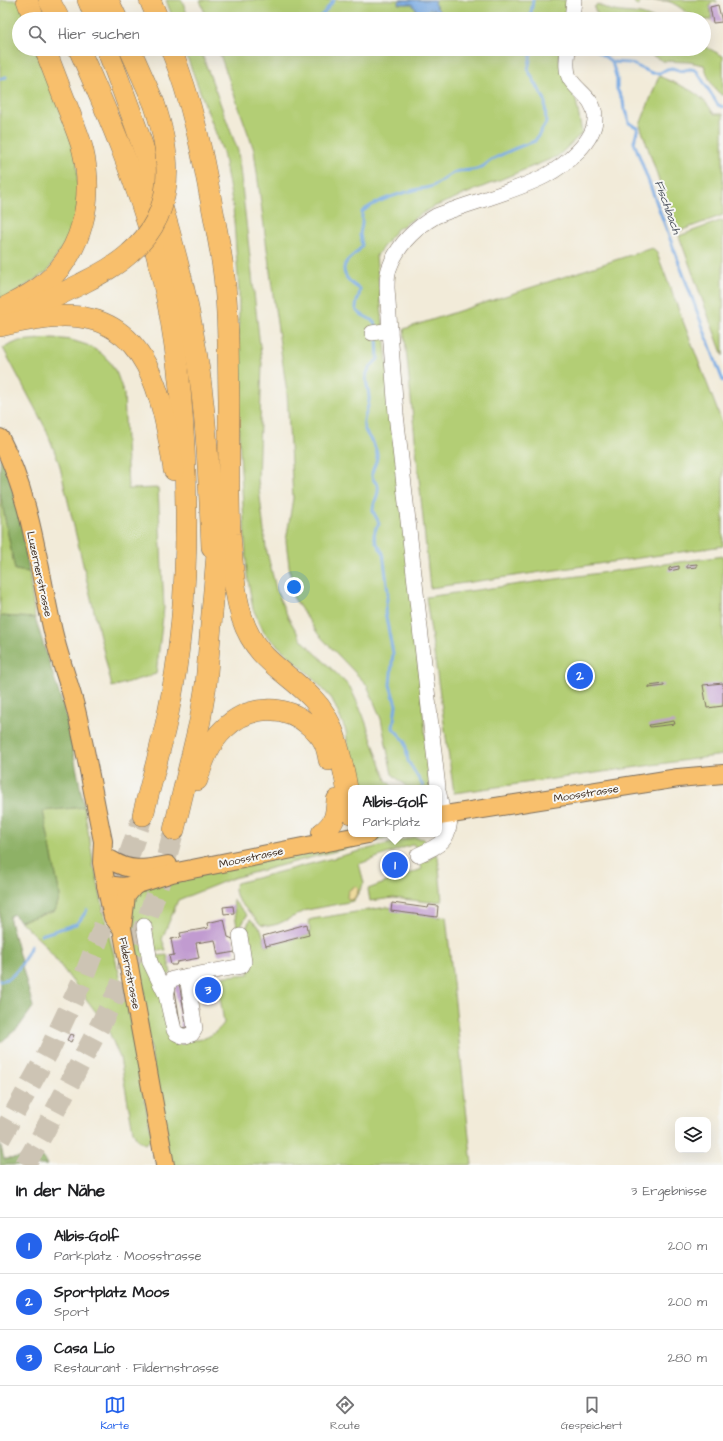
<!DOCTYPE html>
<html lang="de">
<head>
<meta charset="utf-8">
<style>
  :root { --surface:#fff; --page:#f6f6f6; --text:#202124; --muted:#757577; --line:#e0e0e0; --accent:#2563eb }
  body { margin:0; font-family:"Architects Daughter",sans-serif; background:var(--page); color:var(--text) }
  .controls { position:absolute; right:12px; bottom:12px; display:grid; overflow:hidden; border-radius:8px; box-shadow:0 4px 16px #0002 }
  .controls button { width:36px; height:36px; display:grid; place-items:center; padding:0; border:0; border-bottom:1px solid var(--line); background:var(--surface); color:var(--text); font:20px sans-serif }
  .you { position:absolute; left:294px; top:587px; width:14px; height:14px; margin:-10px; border:3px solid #fff; border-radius:50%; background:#1a73e8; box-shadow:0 0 0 6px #1a73e833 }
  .badge { display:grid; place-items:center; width:26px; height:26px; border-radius:50%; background:var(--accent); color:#fff; font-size:13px; font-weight:700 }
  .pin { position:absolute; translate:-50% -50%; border:2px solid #fff; box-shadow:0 1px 4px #0006 }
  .popup { position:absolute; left:348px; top:785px; width:94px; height:52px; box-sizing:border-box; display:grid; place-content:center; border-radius:8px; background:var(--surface); filter:drop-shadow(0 1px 3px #0005); font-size:13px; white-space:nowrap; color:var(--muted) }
  .popup b { font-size:15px; color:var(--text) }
  .popup::after { content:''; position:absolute; left:50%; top:100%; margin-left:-8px; border:8px solid transparent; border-top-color:var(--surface) }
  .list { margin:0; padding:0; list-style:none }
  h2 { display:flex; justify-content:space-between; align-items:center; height:52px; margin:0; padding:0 16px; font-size:17px }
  h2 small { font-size:13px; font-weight:400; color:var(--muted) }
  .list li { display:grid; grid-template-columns:26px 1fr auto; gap:12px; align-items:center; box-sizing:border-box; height:56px; padding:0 16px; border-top:1px solid var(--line) }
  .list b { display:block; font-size:15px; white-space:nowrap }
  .list p { margin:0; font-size:13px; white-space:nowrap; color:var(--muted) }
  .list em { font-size:13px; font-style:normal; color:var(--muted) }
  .icon { flex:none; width:22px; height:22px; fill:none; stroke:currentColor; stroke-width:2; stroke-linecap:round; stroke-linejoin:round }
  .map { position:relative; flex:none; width:723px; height:1165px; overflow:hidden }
  .search { position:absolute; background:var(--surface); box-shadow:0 4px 16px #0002; left:12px; right:12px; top:12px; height:44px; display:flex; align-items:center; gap:10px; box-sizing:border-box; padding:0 14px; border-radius:22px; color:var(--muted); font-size:15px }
  .sheet { height:220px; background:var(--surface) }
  nav { display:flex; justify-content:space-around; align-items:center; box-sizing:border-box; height:56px; border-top:1px solid var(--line); background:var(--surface); font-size:11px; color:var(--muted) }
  nav a { display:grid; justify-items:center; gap:2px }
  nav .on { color:var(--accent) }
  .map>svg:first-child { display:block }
  .green { fill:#b3ce75; stroke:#777c4a }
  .forest { fill:#8eb166; stroke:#646e42 }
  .sand { fill:#eeda9e; stroke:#94825e }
  .water { fill:#79abe4; stroke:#5a6a81 }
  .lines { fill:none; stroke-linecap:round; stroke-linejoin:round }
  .stream { stroke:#79abe4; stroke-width:3 }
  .building { fill:#c19bd0 }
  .highway-tunnel { stroke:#cdc4b4; stroke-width:21; stroke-dasharray:21 10; stroke-linecap:butt }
  .minor-casing { stroke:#7b6e5f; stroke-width:16 }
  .major-casing { stroke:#7b6e5f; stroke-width:20 }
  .highway-casing { stroke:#7b6e5f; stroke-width:22 }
  .minor { stroke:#fff; stroke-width:15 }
  .major { stroke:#f8bf6c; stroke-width:18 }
  .highway { stroke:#f8bf6c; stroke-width:21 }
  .highway-bridge-casing { stroke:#7b6e5f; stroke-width:22; stroke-linecap:butt }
  .highway-bridge { stroke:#f8bf6c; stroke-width:21 }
  .labels { text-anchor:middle; stroke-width:4; stroke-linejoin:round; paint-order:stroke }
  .street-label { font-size:11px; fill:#3b2a1e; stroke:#f6f6f2 }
  .water-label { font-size:12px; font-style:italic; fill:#515763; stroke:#f6f6f2 }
</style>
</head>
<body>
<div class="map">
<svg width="723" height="1165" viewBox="0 0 723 1165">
  <rect width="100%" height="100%" fill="#f6f6f2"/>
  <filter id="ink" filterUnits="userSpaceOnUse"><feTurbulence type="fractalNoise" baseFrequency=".025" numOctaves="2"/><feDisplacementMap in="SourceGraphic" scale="8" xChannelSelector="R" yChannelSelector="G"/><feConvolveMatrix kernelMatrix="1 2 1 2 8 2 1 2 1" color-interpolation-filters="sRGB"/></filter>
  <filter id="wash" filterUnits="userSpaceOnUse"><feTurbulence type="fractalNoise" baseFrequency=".012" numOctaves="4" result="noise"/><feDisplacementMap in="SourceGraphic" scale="16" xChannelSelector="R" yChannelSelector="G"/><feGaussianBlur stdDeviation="0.9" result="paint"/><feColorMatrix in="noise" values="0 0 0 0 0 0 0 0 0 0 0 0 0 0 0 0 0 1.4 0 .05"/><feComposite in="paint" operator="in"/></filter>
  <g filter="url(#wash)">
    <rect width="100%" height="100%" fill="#f2ebd9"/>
    <g class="green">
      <path d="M0,0H19L26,19H19V49H37L77,155L78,221L48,271L0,303Z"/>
      <path d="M166,0H182L189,19H173Z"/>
      <path d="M200,0H568L565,19H207Z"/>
      <path d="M633,0H716L717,2L711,3L710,6L712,20H704V19C690,19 680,4 667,1C658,0 649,1 641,2L639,4V6L636,5Z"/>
      <path d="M597,4C603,7 609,10 615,11C631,14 638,11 654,19H600L594,8Z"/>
      <path d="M704,46L723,56V96C712,89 708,77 704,65L689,62L663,61L640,49H704Z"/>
      <path d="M184,49H200L238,151L262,364L258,480L266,548L277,593L289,619L301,639L350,687L363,715L386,780L394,788H352L346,731L332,699L309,674L265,634L253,609L247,574L238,419L239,292L233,207L223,152Z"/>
      <path d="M218,49H560L559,58L574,89L582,133L558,156L431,208L396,230L376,256L431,788H408L392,774L381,719L367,685L318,634L293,597L286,541L293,498L287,393L274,302L254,150Z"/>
      <path d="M659,76C682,87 700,90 714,114H723V215L677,232L640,125Z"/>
      <path d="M723,220V356L679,236Z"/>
      <path d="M652,248L656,251L723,425V546L430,588L404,329Z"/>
      <path d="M53,338L71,340L87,345L101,353L110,362L117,374L124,394L128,489L158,488L164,608L156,674L112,687L59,463L46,429L3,348L19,341Z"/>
      <path d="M0,493L15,570L29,572L35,618L0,616Z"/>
      <path d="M723,556V755L454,793L426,597Z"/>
      <path d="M84,807L93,860L92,866L95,869L110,940L125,994L152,1138L146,1144C138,1142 136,1138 133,1131L120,1058L106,1025L44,944L20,921L55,911L60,896L43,811Z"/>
      <path d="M385,834H401L233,878L178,900L162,939L166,950L158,951L154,949L168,1030C174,1033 188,1041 195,1040C206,1040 218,1032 224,1023L217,977L249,974L243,937L250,919L261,929L266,946L309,935L310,932L309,920L313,919L387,907L437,917L446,916L472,1165H170L145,1016L144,990L129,911L138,888Z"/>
      <path d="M414,837L424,839L423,844L416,850L414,844L359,864L364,883L354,901L307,910L278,924L269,926L261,925L238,900C236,895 233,887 237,883Z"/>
      <path d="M436,854L438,856L442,901L429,902L393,898L370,901L368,889L422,869L419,860L426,858L427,861L430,860V858Z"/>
      <path d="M233,900L247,915L239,930L237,927Z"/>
      <path d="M167,955L171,973L165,978L153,960L156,956Z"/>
    </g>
    <g class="forest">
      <path d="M0,457C18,493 23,533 29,572L15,570L0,493Z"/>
      <path d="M0,616L35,618L66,715L84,807L43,811L60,896L55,911L20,921L13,914L9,917L33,1007L19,1027L0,1043Z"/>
      <path d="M0,1143L4,1159L43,1157L47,1165H0Z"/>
    </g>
    <path class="sand" d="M355,886L358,888V891L354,899L349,900L347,897L348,891Z"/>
    <path class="water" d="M400,0H435L434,3L440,12L448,16V19H443L435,10L429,9L421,17L412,4H398Z"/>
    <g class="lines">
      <g class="stream">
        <path d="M319,19L334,0"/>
        <path d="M530,19L533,0"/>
        <path d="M595,49L612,62L617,79V89L623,101L624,109L627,113L629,123L638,128L634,142L723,381"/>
        <path d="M612,62L630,63L652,73H660L667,69L672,68L681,71L690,69L696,70L718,105L723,107"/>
        <path d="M0,79L6,77"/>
        <path d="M376,327C374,316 357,317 356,308C356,302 360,295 360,289C351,284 338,273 347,261C352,255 359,253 362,245L360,234L362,224V212C376,200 398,194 415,190C420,188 425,189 430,187C441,184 447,173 459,171C466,170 473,171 480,168C485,166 488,162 493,159C506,152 520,146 535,141L546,123L545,100L528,70L532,49"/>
        <path d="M377,337L378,359C374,363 369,368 367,373C364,382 369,389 369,397C370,408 362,417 364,427C366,437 377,444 377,455C378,462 372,468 372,475C372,480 376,482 378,486C380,494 373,502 373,510C373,514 378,518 379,524L376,528L374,535L376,542L383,553L388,592L385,612L393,653L390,685L396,705L393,728L405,741L408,761L423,786"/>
        <path d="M41,935L76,924L81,919L87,910"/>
        <path d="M0,981C17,979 24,959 31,946"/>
      </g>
    </g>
    <g id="blocks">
      <g class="building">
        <path d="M718,5L722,22L713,23L710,7Z"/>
        <path d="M697,564V567L687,568V565Z"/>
        <path d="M679,566V569L669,571V568Z"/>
        <path d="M723,683V706L707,708L703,685Z"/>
        <path d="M664,684V686L649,688V686Z"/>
        <path d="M674,721L675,724L650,727L649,725Z"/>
        <path d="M392,903L428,908L429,905L438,906L437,917L391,911Z"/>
        <path d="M233,906L234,913L224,914L223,907Z"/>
        <path d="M224,919L228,937L233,939L235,952L218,955L215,940L196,943L199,958L177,962L176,965H171L169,956L174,955L171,939L181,937L180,933L208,928L207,923Z"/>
        <path d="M307,924L309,935L266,946L263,936Z"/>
        <path d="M213,978L217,1001L203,1003L199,980Z"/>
        <path d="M179,983L186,1022H191L192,1026L181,1028L174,984Z"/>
        <path d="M70,1034L74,1035L71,1042L67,1040Z"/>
        <circle cx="88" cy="1049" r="4"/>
      </g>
    </g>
  </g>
  <g filter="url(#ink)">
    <use href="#blocks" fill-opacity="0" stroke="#7b6e5f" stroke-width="1"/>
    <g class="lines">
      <g class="highway-tunnel">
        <path d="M0,1139L49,1051L83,979L115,896L143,815"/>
        <path d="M25,1165L44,1132L118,991L148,917L160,881L174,830"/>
      </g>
      <defs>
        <g id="minor">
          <path d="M572,19L574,0"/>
          <path d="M372,333L390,330"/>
          <path d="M438,788L396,414L387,288C387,282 387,275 389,269C397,246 415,228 436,216C471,202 512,193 545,176C564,166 597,140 595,116C594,98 578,92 570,79C565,70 567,59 568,49"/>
          <path d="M439,794L443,815"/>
          <path d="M418,855C441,845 450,841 450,814"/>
          <path d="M144,926L150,962L166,995L174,1030L176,1033L182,1036H186L192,1034L195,1029L187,976"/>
          <path d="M166,995L169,983L172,979L242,966L244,962L240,936"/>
        </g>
        <g id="major">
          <path d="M0,438C30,495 38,564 52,627C58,656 70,684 77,714C87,756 94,799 103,841L102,863L106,885L113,917L122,928L165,1165"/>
          <path d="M439,816L678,778L723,774"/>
          <path d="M111,860C131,873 146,869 168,865"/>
          <path d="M106,885L123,887L135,885L172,873L368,834"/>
          <path d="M122,928L126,896L135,885"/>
        </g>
        <g id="highway">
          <path d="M27,0L34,19"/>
          <path d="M49,0L59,19"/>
          <path d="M88,0L96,19"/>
          <path d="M108,0L117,19"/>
          <path d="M150,0L158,19"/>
          <path d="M79,49C109,116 138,184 157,256C174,319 181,383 184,447C189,538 186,630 167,719C160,751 151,783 143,815"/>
          <path d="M107,49C145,147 179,246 196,351C207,416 209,481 212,547"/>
          <path d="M130,49L154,103"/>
          <path d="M171,49C192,101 202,151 212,206C217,233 223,259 225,286C229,324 228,362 229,400C229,445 228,489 230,534C232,562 234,591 242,618C256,661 286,670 313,699C334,721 339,749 345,777C347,789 350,801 351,813"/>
          <path d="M0,310C15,302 31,295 44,284C83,252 94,199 83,151C80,138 74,125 69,111C61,91 53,70 45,49"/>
          <path d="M22,313L81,284"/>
          <path d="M0,326C21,321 42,317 63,316C151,315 163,402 174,470"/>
          <path d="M197,780C203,761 209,743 224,729C248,705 285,703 310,726C316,730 321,736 324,742C327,748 328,754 329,760"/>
          <path d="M174,830L200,721L206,684L219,531"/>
          <path d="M322,833C335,823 336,816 337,800"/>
        </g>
      </defs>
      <use href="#minor" class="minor-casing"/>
      <use href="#major" class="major-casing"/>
      <use href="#highway" class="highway-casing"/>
      <use href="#minor" class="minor"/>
      <use href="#major" class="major"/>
      <use href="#highway" class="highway"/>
      <defs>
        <path id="highway-bridge" d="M81,284C98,275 116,266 130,253C177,213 172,156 154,103"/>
      </defs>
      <use href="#highway-bridge" class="highway-bridge-casing"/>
      <use href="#highway-bridge" class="highway-bridge"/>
    </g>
  </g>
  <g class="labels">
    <g class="street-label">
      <text transform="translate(40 574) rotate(78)" y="4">Luzernerstrasse</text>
      <text transform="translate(586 793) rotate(-9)" y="4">Moosstrasse</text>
      <text transform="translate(251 857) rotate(-12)" y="4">Moosstrasse</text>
      <text transform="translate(130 973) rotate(79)" y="4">Fildernstrasse</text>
    </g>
    <g class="water-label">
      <text transform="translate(668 207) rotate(70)" y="4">Fischbach</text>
    </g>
  </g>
</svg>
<div class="controls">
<button><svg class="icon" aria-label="layers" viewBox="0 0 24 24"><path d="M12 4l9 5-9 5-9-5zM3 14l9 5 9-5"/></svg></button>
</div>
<div class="you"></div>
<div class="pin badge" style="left:395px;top:865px">1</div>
<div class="popup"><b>Albis-Golf</b>Parkplatz</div>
<div class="pin badge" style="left:580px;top:676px">2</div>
<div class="pin badge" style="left:208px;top:990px">3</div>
<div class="search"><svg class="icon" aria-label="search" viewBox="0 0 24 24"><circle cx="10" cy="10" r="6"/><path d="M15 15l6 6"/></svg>Hier suchen</div>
</div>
<section class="sheet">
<h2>In der Nähe<small>3 Ergebnisse</small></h2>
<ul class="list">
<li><span class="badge">1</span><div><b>Albis-Golf</b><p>Parkplatz · Moosstrasse</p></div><em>200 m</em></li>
<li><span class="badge">2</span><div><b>Sportplatz Moos</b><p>Sport</p></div><em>200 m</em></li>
<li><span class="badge">3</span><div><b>Casa Lío</b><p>Restaurant · Fildernstrasse</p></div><em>280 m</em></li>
</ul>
</section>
<nav>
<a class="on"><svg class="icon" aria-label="map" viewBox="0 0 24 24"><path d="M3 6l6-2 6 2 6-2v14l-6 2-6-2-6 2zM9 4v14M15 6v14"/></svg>Karte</a>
<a><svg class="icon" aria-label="directions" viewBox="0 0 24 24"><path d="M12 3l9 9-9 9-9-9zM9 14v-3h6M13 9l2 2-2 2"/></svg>Route</a>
<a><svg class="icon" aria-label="saved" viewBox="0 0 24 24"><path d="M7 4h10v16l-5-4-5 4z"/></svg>Gespeichert</a>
</nav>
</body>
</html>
